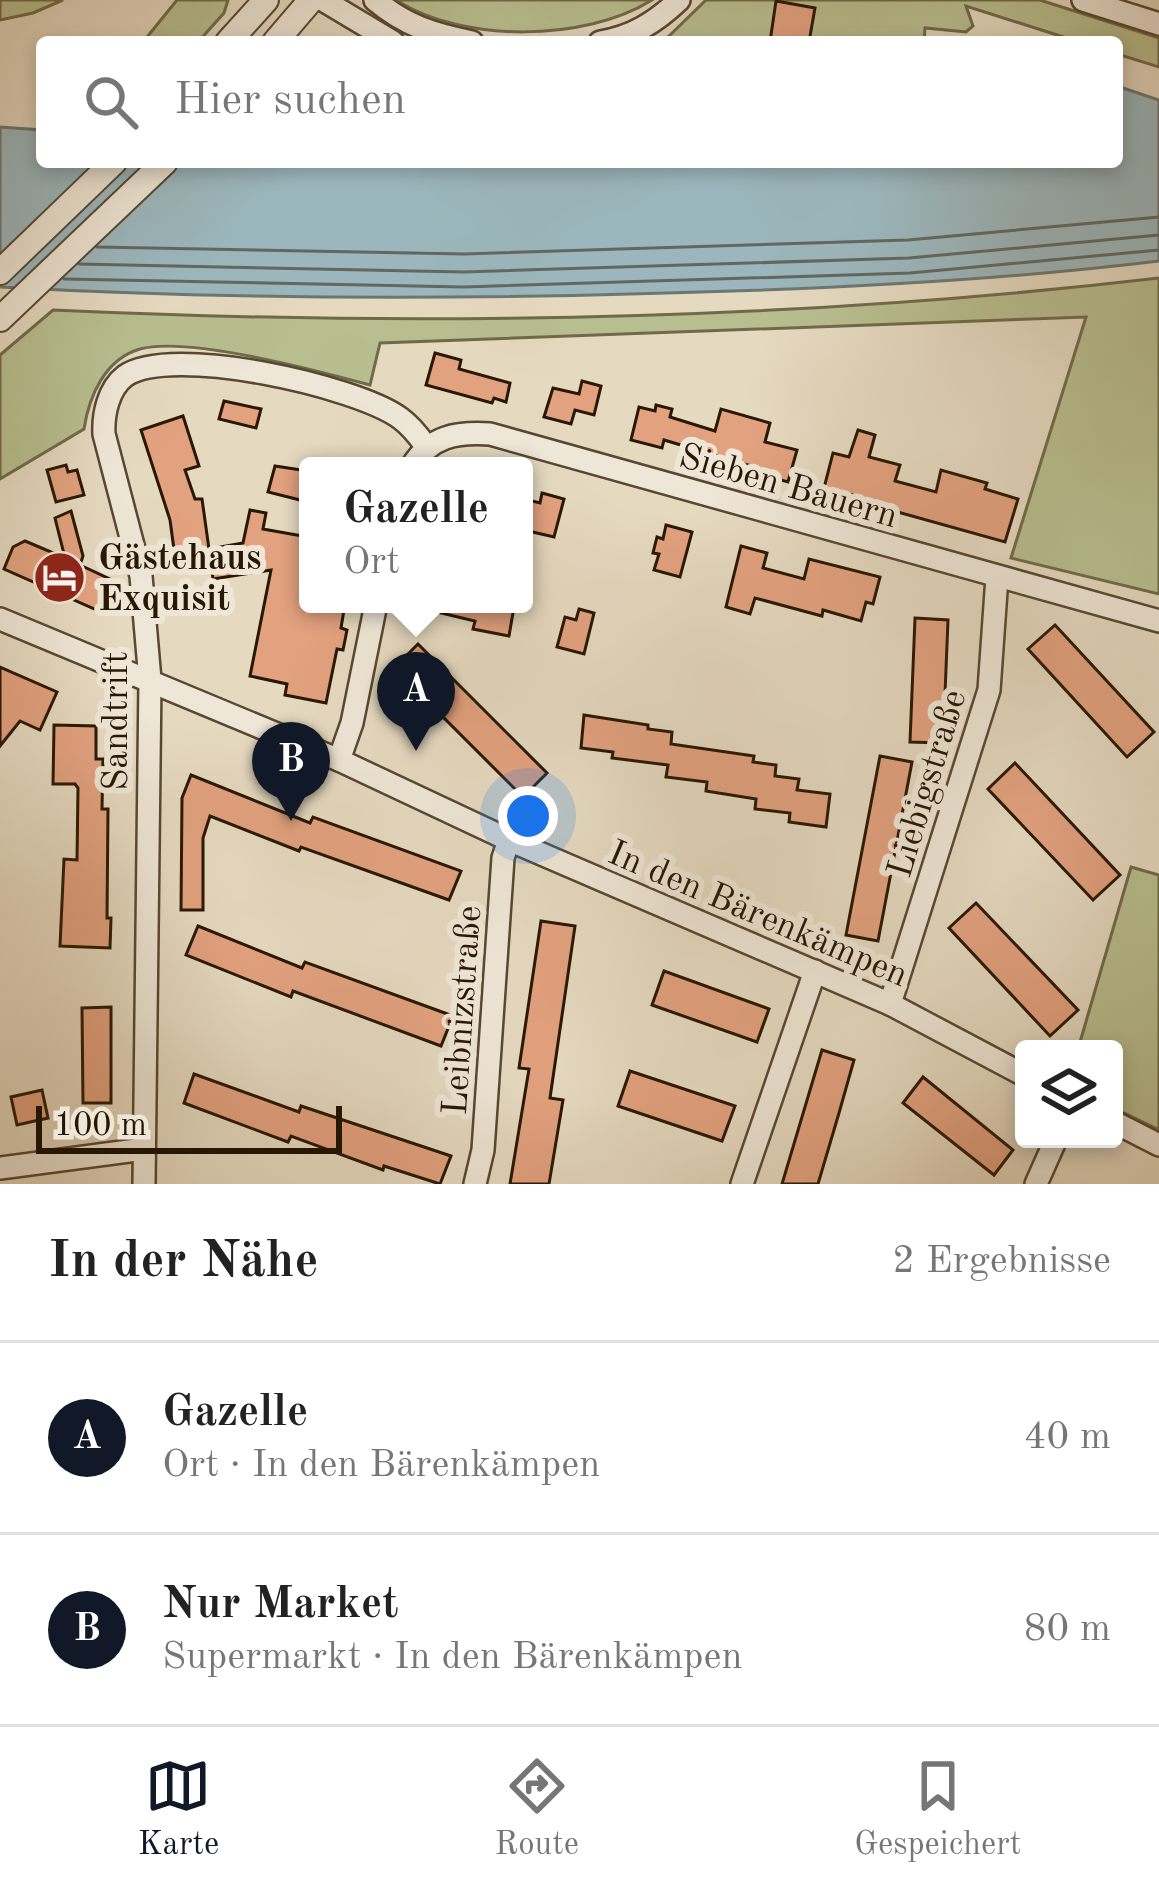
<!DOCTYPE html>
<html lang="de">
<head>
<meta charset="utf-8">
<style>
  :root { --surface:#fff; --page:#f2f2f2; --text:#222; --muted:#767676; --line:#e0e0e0; --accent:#111827 }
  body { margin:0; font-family:"Old Standard TT",serif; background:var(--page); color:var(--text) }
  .controls { position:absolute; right:36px; bottom:36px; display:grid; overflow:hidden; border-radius:12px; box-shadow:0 6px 18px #0003 }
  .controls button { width:108px; height:108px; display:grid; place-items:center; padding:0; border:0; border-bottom:3px solid var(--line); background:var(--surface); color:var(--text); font:60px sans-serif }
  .scale { position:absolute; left:36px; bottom:30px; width:306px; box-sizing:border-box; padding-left:12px; border:6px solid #281702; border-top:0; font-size:33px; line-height:42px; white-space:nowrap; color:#281702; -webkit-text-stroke:9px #eee6d6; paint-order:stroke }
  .you { position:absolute; left:528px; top:816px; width:42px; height:42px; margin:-30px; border:9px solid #fff; border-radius:50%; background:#1a73e8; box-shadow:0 0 0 18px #1a73e833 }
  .badge { display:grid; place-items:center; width:78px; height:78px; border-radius:50%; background:var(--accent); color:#fff; font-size:39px; font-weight:700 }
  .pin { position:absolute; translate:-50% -99px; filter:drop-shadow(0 3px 6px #0008) }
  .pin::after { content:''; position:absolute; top:63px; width:42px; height:36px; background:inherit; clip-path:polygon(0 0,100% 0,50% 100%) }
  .popup { position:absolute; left:299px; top:457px; width:234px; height:156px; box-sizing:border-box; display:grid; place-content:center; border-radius:12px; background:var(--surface); filter:drop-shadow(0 3px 9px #0005); font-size:39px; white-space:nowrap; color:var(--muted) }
  .popup b { font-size:45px; color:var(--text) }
  .popup::after { content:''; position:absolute; left:50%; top:100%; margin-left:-24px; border:24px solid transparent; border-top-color:var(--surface) }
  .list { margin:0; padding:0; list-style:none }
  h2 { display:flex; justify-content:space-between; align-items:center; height:156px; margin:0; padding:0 48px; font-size:51px }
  h2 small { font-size:39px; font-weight:400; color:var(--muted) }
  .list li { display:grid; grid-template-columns:78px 1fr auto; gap:36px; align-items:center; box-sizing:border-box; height:192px; padding:0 48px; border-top:3px solid var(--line) }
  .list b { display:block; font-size:45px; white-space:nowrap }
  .list p { margin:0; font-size:39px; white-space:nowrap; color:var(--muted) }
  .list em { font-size:39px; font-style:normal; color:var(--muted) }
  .icon { flex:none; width:66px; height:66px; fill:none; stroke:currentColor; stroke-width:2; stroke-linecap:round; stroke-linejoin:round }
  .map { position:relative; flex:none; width:1159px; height:1184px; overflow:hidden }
  .search { position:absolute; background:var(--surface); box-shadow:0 6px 18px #0003; left:36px; right:36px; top:36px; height:132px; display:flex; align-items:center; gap:30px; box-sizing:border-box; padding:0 42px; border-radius:12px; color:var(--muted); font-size:45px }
  .sheet { height:540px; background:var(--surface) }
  nav { display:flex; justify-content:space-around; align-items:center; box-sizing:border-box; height:168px; border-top:3px solid var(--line); background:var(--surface); font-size:33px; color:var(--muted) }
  nav a { display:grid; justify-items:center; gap:6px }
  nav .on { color:var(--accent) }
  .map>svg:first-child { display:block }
  .green { fill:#b8be90; stroke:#706a49; stroke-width:3 }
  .water { fill:#9bb7bd; stroke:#6d7772; stroke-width:3 }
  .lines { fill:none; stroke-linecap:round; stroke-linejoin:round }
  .shore { stroke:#626760; stroke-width:3 }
  .building { fill:#e2a17f; stroke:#281702; stroke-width:3 }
  .minor-casing { stroke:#574832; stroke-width:26 }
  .tertiary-casing { stroke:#574832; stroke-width:28 }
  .minor { stroke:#eee6d6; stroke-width:21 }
  .tertiary { stroke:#eee6d6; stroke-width:24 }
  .labels { text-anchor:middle; stroke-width:12; stroke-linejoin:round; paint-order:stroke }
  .street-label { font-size:36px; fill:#281702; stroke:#eee6d6 }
  .poi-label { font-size:36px; font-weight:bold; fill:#281702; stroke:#eee6d6; text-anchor:start }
</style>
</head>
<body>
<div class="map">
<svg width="1159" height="1184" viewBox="0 0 1159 1184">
  <rect width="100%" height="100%" fill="#e5d9c0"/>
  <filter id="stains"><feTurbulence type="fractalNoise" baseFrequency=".00167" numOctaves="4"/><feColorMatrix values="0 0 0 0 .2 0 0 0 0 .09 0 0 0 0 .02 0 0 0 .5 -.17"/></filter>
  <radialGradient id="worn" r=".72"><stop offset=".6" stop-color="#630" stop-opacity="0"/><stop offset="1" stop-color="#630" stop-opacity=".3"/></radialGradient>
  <g class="green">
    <path d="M0,0H63L33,13L0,20Z"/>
    <path d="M177,0H228L224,13L198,42H143Z"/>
    <path d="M396,0H652C585,42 462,43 396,0Z"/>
    <path d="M706,0H1040L1159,38V67L1117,54V42H1079L966,6L973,26L966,32L925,28L924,42H656L668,37Z"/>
    <path d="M1159,278V594L1011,558L1086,317L380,343L370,385C319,371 188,336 140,349C105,359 89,396 84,429L0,479V355L53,310C422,327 792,321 1159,278Z"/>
    <path d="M1131,867L1159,875V1130L1114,1108V1049H1078Z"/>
  </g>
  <path class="water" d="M1117,86L1159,100V261C995,281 832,289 667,293C444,300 222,299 0,287V127L42,130V162H1117Z"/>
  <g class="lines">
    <g class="shore">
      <path d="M97,247L464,254L908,240L1159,217"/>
      <path d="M79,264L464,272L909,258L1159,235"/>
      <path d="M64,279L464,287L910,273L1159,250"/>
    </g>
  </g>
  <g class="building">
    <path d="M776,1L815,8L809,42H770Z"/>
    <path d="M435,353L461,360L459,369L510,383L506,402L494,398L492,403L426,385Z"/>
    <path d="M582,381L601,386L594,415L575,410L571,424L544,417L553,388L579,394Z"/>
    <path d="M224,401L261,409L256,428L219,419Z"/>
    <path d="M656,405L672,409L670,417L715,431L721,409L770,423L765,442L797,450L788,482L763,475L765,470L664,440L662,448L631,440L639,407L655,411Z"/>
    <path d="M183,416L199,466L185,470L195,499H202L209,549L243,543L250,510L266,513L263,529L308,537V604H345L341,628L347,630L343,650L337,649L326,703L285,695L287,684L250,676L271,570L213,579L211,564L199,566L198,561L176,564L170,520L141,430Z"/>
    <path d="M858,430L875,435L869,457L900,465L895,481L936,492L941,470L987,483L985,489L1018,499L1005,542L887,509L878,518L875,506L848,493L847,498L823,492L833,453L849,457Z"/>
    <path d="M66,465L68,472L77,470L84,495L56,502L47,470Z"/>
    <path d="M275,466L308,471V502L268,492Z"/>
    <path d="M542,493L564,499L554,537L524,530V499L540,503Z"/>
    <path d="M71,511L83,556L80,565L112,580L99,611L4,569L13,547L25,541L65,558L55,518Z"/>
    <path d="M666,525L692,532L680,577L654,570L659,554L653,553L657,537L663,539Z"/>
    <path d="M741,546L767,553L763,568L804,579L809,559L880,577L873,604L866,602L861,621L823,610L822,616L755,598L750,614L726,607Z"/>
    <path d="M430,604L514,607L509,636L473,629L475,621L429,610Z"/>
    <path d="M579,609L594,613L584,654L557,647L565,617L576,620Z"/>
    <path d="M915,618L948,620L943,743L910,742Z"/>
    <path d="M1055,625L1154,732L1127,757L1028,649Z"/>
    <path d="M418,644L547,773L523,797L394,668Z"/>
    <path d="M0,667L57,692L40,730L20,721L0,746Z"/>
    <path d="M584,715L648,725V729L672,732L671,744L754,756L753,762L776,765L775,776L799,779L797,790L830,794L826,827L789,822L790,813L755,809L756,799L706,791L707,782L666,777L668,765L612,758L613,752L581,748Z"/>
    <path d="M54,725L96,726V759H103L102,809H108L107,918H111L110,948L60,946L64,859L77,860L78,788L75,784H53Z"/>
    <path d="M880,756L912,762L878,941L846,935Z"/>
    <path d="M1015,763L1120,875L1093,900L988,789Z"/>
    <path d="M191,775L310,823L313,817L461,871L449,900L301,847L299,851L210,816L203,838V910H181L182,798Z"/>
    <path d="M976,903L1078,1010L1050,1036L949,928Z"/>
    <path d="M541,921L575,926L550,1098L563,1100L549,1184H510L529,1069L519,1068Z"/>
    <path d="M198,926L302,968L305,962L453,1016L441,1046L293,991L291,997L186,955Z"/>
    <path d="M664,971L769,1009L757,1042L652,1005Z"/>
    <path d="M111,1007V1103H83L82,1008Z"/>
    <path d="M822,1050L854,1060L839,1113L818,1184H782Z"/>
    <path d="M630,1071L735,1106L722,1141L618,1106Z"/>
    <path d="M194,1074L299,1112L301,1106L451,1156L440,1184L384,1166L383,1170L291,1136L288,1142L184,1103Z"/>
    <path d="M923,1077L1013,1150L994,1175L903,1103Z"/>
    <path d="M42,1090L48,1118L17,1125L11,1097Z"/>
  </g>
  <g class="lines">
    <defs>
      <g id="minor">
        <path d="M323,0L393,42"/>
        <path d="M375,0C406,26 433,34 472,42"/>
        <path d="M1083,0L1159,24"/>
        <path d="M600,42C632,37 656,22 679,0"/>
        <path d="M412,466C431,436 456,432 490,434L1159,621"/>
        <path d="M0,619L339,760L509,840L890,1004L1024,1075"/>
        <path d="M339,760L352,723L376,604"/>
        <path d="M890,1004L989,690L997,577"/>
        <path d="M1114,1122L1159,1145"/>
        <path d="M0,1168L144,1149"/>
        <path d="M144,1184L150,680L141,576L104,434C103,415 108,389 125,376C171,344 356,386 400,418C411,426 418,435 425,445"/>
        <path d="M475,1184L483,1150L503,858L509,840"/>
        <path d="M742,1184L815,971"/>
        <path d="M1036,1184L1056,1139"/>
      </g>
      <g id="tertiary">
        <path d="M228,42L266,0"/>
        <path d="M275,42L311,0"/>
        <path d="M0,272L114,162"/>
        <path d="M0,319L165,162"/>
      </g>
    </defs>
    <use href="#minor" class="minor-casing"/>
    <use href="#tertiary" class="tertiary-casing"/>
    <use href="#minor" class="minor"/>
    <use href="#tertiary" class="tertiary"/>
  </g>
  <defs>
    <symbol id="hotel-disc" viewBox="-11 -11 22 22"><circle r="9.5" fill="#8f2418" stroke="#eee6d6"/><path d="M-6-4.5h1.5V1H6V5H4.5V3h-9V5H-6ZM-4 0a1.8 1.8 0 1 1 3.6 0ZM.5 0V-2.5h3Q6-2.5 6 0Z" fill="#fff"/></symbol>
  </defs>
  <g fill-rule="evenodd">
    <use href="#hotel-disc" x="30" y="548" width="59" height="59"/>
  </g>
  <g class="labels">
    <g class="street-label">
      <text transform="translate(789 484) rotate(16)" y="13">Sieben Bauern</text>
      <text transform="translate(114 721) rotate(-90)" y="13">Sandtrift</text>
      <text transform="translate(925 783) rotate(-73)" y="13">Liebigstraße</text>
      <text transform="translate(759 912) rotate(23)" y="13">In den Bärenkämpen</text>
      <text transform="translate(460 1010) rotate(-86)" y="13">Leibnizstraße</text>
    </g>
    <g class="poi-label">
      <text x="98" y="569">Gästehaus<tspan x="98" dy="41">Exquisit</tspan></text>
    </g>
  </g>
  <rect width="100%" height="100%" filter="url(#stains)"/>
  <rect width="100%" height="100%" fill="url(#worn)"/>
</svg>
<div class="controls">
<button><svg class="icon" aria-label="layers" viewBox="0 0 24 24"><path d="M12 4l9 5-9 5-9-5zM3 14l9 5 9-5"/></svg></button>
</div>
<div class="scale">100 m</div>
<div class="you"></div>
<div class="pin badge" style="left:416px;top:751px">A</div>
<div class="popup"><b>Gazelle</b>Ort</div>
<div class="pin badge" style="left:291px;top:821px">B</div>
<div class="search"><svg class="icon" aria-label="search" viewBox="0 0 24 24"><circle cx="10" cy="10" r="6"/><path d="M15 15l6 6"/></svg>Hier suchen</div>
</div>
<section class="sheet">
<h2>In der Nähe<small>2 Ergebnisse</small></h2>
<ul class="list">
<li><span class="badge">A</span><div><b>Gazelle</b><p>Ort · In den Bärenkämpen</p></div><em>40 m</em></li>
<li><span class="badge">B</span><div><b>Nur Market</b><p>Supermarkt · In den Bärenkämpen</p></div><em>80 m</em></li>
</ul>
</section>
<nav>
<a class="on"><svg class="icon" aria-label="map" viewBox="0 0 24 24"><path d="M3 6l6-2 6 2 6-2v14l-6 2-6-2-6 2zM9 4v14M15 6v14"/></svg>Karte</a>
<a><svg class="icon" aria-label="directions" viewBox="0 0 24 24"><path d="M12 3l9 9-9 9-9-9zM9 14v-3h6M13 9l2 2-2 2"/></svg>Route</a>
<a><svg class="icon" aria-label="saved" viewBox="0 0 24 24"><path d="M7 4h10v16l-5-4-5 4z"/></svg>Gespeichert</a>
</nav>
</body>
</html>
